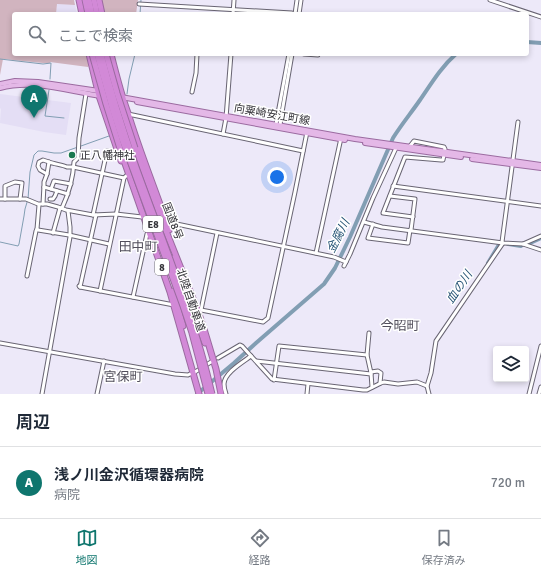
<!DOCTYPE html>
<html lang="ja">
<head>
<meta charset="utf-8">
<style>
  :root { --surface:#fff; --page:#f2f2f3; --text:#1f2937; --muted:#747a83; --line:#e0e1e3; --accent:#0f766e }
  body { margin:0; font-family:Signika,"Noto Sans JP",sans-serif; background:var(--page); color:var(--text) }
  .controls { position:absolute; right:12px; bottom:12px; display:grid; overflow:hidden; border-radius:4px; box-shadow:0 2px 6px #0003 }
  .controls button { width:36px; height:36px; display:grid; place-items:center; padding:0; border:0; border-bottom:1px solid var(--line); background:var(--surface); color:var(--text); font:20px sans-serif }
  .you { position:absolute; left:277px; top:177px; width:14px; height:14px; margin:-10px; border:3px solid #fff; border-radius:50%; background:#1a73e8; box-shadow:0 0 0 6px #1a73e833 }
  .badge { display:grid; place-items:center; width:26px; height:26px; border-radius:50%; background:var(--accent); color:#fff; font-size:13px; font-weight:700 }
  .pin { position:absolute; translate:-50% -33px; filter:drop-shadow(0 1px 2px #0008) }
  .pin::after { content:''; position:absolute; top:21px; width:14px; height:12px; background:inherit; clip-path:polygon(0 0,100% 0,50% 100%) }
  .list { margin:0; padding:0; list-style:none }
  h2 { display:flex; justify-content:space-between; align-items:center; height:52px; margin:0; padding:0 16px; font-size:17px }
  h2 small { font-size:13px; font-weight:400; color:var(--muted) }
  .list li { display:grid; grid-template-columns:26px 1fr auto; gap:12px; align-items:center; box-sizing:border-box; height:72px; padding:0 16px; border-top:1px solid var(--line) }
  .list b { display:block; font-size:15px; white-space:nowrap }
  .list p { margin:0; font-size:13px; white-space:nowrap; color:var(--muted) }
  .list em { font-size:13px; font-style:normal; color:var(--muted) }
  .icon { flex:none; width:22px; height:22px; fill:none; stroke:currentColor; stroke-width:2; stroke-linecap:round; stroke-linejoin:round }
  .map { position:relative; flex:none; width:541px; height:394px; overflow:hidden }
  .search { position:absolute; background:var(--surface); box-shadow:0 2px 6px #0003; left:12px; right:12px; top:12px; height:44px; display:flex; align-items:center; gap:10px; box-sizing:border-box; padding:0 14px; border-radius:4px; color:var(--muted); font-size:15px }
  .sheet { height:124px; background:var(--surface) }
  nav { display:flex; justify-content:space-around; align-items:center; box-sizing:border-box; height:56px; border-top:1px solid var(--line); background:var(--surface); font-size:11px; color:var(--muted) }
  nav a { display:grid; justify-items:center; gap:2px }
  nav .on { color:var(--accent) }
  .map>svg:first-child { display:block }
  .built { fill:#e4def5 }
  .green { fill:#d1b4bf }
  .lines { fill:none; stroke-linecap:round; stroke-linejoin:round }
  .stream { stroke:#829eb3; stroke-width:1 }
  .river { stroke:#829eb3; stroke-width:4 }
  .minor-casing { stroke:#696573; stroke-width:5 }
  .major-casing { stroke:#9b6ba0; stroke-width:6 }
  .highway-casing { stroke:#9b6ba0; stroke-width:7 }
  .minor { stroke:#fff; stroke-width:3 }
  .major { stroke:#e4b8e7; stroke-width:4 }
  .highway { stroke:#d289d7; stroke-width:5 }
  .highway-bridge-casing { stroke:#9b6ba0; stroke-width:7; stroke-linecap:butt }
  .highway-bridge { stroke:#d289d7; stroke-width:5 }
  .poi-dot { fill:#19784e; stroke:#fff; stroke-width:1.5 }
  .labels { text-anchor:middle; stroke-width:3; stroke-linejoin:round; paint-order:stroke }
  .shield { fill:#fff; stroke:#717074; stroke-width:1 }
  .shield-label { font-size:10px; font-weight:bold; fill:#343339 }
  .street-label { font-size:11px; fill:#343339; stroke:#fff }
  .poi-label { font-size:11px; fill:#343339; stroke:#fff; text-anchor:start }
  .water-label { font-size:12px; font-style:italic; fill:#265475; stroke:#fff }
  .quarter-label { font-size:13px; fill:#524f5c; stroke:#fff }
</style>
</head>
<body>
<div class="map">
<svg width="541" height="394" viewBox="0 0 541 394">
  <rect width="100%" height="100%" fill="#ede9f9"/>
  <g class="built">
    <path d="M57,4L75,5L77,14H56Z"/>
    <path d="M0,94L71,103L66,135L44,132L0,123L1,109L0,108Z"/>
  </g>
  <g class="green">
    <path d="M0,0H74L75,5L57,4L56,14H14V54H86L89,65L88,67L50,62V63H43L3,59L0,75Z"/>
    <path d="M101,0H138L136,14H104Z"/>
  </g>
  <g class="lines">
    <g class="stream">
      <path d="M140,14L141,0"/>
      <path d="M0,59L43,64L51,63L50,79"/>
      <path d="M49,90L45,116L64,118"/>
      <path d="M127,94L129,79L135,54"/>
      <path d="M81,146L109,136"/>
      <path d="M0,242L18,246L19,244L24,216L25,209L28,199L30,172L34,155L38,151H42L54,153H61L78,147"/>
    </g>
    <g class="river">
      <path d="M527,42L541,43"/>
      <path d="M508,244L521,246"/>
      <path d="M528,244L539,239"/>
      <path d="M488,263L500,243"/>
      <path d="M197,394L234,363L256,343L324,284L335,268L350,237L393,138C401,125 411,113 420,100C431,84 441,67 456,54"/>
    </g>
    <defs>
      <g id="minor">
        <path d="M490,0L541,17"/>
        <path d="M139,4L292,13"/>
        <path d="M233,14L234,0"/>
        <path d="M295,14L297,0"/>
        <path d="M299,14L301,0"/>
        <path d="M304,54L318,55"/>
        <path d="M192,92L196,73L197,54"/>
        <path d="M128,114L303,151"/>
        <path d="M277,126L276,124L289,54"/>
        <path d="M278,127L280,125L281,118L292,54"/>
        <path d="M223,134L226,118L231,54"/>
        <path d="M410,146L414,141L444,147L445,149L444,152"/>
        <path d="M47,174L40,170L38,166L39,162L43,160L49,162"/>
        <path d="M393,186L541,206"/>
        <path d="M44,187L68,194"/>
        <path d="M51,189L54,181L71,184"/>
        <path d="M390,196L415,199L411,230"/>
        <path d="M0,199H26L38,204H47L58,207L66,210L93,215L116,214L142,217"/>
        <path d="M5,199V186L15,182L22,183L20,199"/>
        <path d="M50,199H53L55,196L57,191"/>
        <path d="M43,204L44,185V182L47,174L49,162C54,164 63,165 67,167H73L124,178"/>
        <path d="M39,205L37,229L38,230L69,235L109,244"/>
        <path d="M93,215L107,151L118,154"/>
        <path d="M413,217L383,213L405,157L441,160H443L444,155"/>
        <path d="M167,222L334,257L346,262"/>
        <path d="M364,222L382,227L503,243L523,244L541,250"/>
        <path d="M373,224L368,238L408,243L410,230"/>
        <path d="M53,233L60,208H62C69,193 73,179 74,162L78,158L79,138L86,94"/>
        <path d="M502,242L518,122"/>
        <path d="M523,244L541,236"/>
        <path d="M316,253L341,138"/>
        <path d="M344,266L350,254L373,198L396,148"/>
        <path d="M27,276L36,231L37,229"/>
        <path d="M79,286L80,287L174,305"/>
        <path d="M80,287L96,215"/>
        <path d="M100,291L124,178L126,176"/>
        <path d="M133,297L147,234L149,232"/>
        <path d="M201,310L217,233"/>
        <path d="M198,311L201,310L263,322L268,318L295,192L307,132"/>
        <path d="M369,333L367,355L371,373L372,387"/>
        <path d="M0,343L175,374L188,375L190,374"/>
        <path d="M218,358L240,345L242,346L272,379L363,390H367L381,383L384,382L398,384L417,382L427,386"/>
        <path d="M256,361L371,374"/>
        <path d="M195,372L211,362"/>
        <path d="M371,372L378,371L381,373L380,383"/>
        <path d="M274,380L279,346L367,355"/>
        <path d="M42,394L70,237V227L68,211"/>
        <path d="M97,394L104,361"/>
        <path d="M226,394C225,391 224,387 224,384C224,373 243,362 251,356"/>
        <path d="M307,394L308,384"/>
        <path d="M429,394L427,386L431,373L436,341L503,243"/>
        <path d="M529,394L541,346"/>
        <path d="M539,394L541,387"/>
      </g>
      <g id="major">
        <path d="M0,84L15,81L38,82L99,91"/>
        <path d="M0,88C34,79 67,91 101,96"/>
        <path d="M121,97L355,139L541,165"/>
        <path d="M137,102L345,140"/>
        <path d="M365,143L461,157"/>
        <path d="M472,159L541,168"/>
      </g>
      <g id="highway">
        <path d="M79,0L82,14"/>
        <path d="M85,0L88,14"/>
        <path d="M89,0L92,14"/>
        <path d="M94,0L97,14"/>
        <path d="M99,0L102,14"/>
        <path d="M89,54L99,96L121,161"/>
        <path d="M111,54C116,74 121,94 128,113C140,153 156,191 169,230"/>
        <path d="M135,148L162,221L198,311L204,329L216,369L221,394"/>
        <path d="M122,155L170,292L199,394"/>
        <path d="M173,258L205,343"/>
        <path d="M173,291L183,326"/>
      </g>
    </defs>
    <use href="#minor" class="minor-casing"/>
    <use href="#major" class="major-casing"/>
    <use href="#highway" class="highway-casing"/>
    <use href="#minor" class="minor"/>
    <use href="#major" class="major"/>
    <use href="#highway" class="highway"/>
    <defs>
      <g id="highway-bridge">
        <path d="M92,54L106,104L122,155"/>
        <path d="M97,54L113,111L122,139L183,306L192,333L208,394"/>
        <path d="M101,54C111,92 123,130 136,167C163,242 194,316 212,394"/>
        <path d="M106,54L117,93L135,148"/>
      </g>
    </defs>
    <use href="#highway-bridge" class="highway-bridge-casing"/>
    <use href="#highway-bridge" class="highway-bridge"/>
  </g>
  <circle class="poi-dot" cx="72" cy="155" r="4"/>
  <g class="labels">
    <g class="shield">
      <rect x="143" y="216" width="20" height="16" rx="3"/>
      <rect x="155" y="259" width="14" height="16" rx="3"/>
    </g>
    <g class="shield-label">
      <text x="153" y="228">E8</text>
      <text x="162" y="271">8</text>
    </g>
    <g class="street-label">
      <text transform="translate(272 114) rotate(10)" y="4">向粟崎安江町線</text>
      <text transform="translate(173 221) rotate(69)" y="4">国道8号</text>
      <text transform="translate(191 300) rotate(71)" y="4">北陸自動車道</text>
    </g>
    <g class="poi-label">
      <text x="80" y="159">正八幡神社</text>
    </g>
    <g class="water-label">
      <text transform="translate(338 236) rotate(-63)" y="4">金腐川</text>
      <text transform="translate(459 287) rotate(-56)" y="4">血の川</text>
    </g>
    <g class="quarter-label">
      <text x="138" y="251">田中町</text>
      <text x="400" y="330">今昭町</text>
      <text x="123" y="381">宮保町</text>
    </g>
  </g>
</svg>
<div class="controls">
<button><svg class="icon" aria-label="layers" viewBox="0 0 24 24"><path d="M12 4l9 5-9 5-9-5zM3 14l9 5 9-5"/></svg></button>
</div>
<div class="you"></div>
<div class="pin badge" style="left:34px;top:118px">A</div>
<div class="search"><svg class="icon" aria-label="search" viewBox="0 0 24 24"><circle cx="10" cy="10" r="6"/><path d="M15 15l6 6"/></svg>ここで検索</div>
</div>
<section class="sheet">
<h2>周辺<small></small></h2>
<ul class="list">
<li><span class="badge">A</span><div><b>浅ノ川金沢循環器病院</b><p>病院</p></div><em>720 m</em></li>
</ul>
</section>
<nav>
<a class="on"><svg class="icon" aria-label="map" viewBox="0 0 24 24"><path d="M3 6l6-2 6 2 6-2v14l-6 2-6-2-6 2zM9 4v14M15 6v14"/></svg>地図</a>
<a><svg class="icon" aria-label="directions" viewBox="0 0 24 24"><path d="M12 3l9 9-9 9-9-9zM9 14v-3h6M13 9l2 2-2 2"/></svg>経路</a>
<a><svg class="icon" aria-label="saved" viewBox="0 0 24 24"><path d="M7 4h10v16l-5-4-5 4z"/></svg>保存済み</a>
</nav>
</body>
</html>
